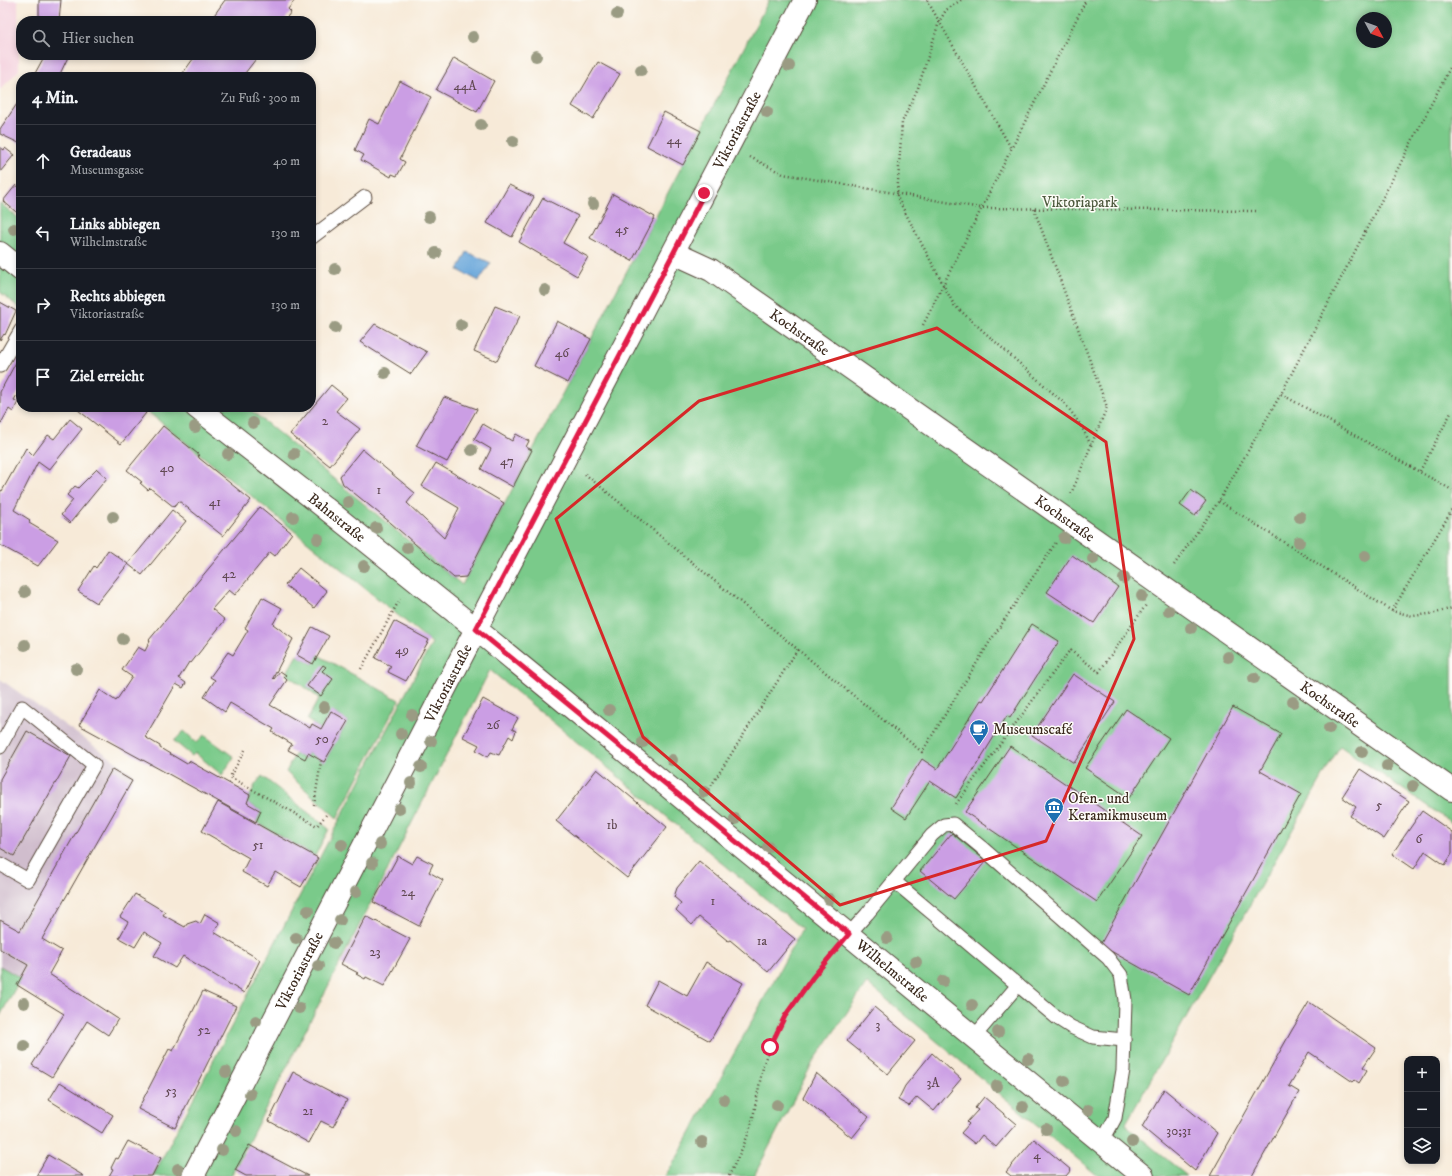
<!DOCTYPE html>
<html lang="de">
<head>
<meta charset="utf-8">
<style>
  :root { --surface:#171b24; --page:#242831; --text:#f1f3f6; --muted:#9ea1a6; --line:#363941 }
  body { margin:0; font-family:"IM FELL DW Pica",serif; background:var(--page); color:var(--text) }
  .controls { position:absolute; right:12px; bottom:12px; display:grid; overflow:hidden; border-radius:8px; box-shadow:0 2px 6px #0003 }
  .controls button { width:36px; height:36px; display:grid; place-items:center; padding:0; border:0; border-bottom:1px solid var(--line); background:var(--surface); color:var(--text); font:20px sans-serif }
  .compass { position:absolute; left:1356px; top:12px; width:36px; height:36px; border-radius:50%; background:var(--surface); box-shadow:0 2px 6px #0003; rotate:131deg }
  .stop { position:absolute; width:12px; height:12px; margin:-9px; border:3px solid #e11d48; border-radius:50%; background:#fff }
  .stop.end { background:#e11d48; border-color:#fff; box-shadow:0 1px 4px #0008 }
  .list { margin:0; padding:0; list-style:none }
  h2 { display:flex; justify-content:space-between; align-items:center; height:52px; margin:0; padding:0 16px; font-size:17px }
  h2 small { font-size:13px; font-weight:400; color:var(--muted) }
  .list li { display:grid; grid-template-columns:26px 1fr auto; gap:12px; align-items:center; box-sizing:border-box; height:72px; padding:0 16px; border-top:1px solid var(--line) }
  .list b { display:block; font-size:15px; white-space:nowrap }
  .list p { margin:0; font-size:13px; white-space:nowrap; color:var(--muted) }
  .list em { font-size:13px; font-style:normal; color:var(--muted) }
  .icon { flex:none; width:22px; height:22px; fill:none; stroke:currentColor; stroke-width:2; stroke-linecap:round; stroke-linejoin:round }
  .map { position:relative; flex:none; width:1452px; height:1176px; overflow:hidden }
  .search { position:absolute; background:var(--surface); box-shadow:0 2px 6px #0003; left:16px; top:16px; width:300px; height:44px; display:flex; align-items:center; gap:10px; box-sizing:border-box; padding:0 14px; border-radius:16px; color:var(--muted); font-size:15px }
  .panel { position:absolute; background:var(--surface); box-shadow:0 2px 6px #0003; left:16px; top:72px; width:300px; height:340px; border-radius:16px }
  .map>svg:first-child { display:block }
  .built { fill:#f4cfdd }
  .industrial { fill:#d0bdcd }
  .green { fill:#7aca8a; stroke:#5a7a54; fill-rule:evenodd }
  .water { fill:#68a6da; stroke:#52687c }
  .building { fill:#cb9ee4 }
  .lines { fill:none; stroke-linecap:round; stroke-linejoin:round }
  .service-casing { stroke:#57473a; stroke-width:15 }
  .minor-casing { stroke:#57473a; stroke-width:24 }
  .tertiary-casing { stroke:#57473a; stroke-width:24 }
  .path { stroke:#57473a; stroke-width:2.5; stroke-dasharray:1 3; stroke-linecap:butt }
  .service { stroke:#fff; stroke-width:13 }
  .minor { stroke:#fff; stroke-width:22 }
  .tertiary { stroke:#fff; stroke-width:22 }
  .tree { fill:#9a9b83 }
  .route { stroke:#e11d48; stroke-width:5 }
  .marked { fill:none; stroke:#d62828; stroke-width:3; stroke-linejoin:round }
  .labels { text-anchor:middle; stroke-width:3; stroke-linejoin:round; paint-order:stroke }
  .number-label { font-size:13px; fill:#5f4750 }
  .street-label { font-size:15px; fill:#3b2a1e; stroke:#fdfcf7 }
  .park-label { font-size:15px; fill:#4e5a3e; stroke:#fdfcf7 }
  .poi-label { font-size:15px; fill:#3b2a1e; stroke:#fdfcf7; text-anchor:start }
</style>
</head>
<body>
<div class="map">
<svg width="1452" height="1176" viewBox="0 0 1452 1176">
  <rect width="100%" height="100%" fill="#fdfcf7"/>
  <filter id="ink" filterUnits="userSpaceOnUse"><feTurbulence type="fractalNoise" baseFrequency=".025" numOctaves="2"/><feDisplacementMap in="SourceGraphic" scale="8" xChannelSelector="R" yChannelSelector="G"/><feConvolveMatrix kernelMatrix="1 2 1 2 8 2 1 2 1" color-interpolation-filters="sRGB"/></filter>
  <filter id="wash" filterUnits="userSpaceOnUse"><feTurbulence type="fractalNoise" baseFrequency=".012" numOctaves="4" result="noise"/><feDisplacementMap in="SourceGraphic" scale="16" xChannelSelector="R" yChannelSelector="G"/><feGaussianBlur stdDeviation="0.9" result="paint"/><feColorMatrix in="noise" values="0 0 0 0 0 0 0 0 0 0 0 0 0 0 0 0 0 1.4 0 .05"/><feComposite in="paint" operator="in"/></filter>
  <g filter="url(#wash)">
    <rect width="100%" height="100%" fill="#f7ead8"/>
    <path class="built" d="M0,0H18L19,70L0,90Z"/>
    <path class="industrial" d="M0,679L135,775L21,978L0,966Z"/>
    <g class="green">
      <path d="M769,0H1452V823L1340,746L1125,1125L1187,1176H1098L867,983L812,1064L754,1176H665L678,1156L802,929L490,670L231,1176H153L432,643L142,407H247L462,585ZM1362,18H1386V42H1362Z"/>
      <path d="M0,203L21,220V309L0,292Z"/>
      <path d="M297,655L313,664L318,655L399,700L337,818L286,772L295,754L305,759L308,753L324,762L348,721L331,711L321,729L307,720L319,698L286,674Z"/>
      <path d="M184,731L197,743L204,735L234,757L222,775L195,753L192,756L174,741Z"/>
      <path d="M262,776L329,829L315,856L256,822L261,811L247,803L255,785Z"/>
      <path d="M0,966L21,978L0,1016Z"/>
    </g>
    <path class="water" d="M467,252L491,263L479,281L458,270Z"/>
    <g id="blocks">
      <g class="building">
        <path d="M39,0H61L59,21H39Z"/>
        <path d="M225,0H295L288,9L291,12L284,21H210Z"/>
        <path d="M45,55H69L60,74L66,77H33Z"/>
        <path d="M196,55H259L242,77H180Z"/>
        <path d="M454,58L494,81L477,112L436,90Z"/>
        <path d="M598,62L620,74L593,119L572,106Z"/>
        <path d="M400,81L431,97L400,159L405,162L397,176L392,174L391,177L361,160L364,155L355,150L369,119L379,124Z"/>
        <path d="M21,98V144L0,134V129Z"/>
        <path d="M664,112L701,131L683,165L647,146Z"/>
        <path d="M0,147L4,150L5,148L14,155L0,172Z"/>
        <path d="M16,185L21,189V216L3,201Z"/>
        <path d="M509,185L534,197L512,237L487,223Z"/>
        <path d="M613,194L655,217L632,261L590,238Z"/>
        <path d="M543,198L578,216L563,243L588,257L577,276L519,242Z"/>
        <path d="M0,302L16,311L5,335L4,334L0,340Z"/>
        <path d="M495,306L520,316L497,361L474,351Z"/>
        <path d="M557,321L591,339L568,383L534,366Z"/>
        <path d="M375,324L427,352L411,374L360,342Z"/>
        <path d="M21,353V388L14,400L18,402L13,412L9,409L0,425V392Z"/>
        <path d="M331,385L347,398L336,411L360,429L330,466L290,434Z"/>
        <path d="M444,397L477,409L447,462L416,446Z"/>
        <path d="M80,407H139L146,413L121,444L78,410Z"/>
        <path d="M70,419L82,429L49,470L38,462L14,510L30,520L29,523L58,540L38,566L0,545V490L2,491L26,448L33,455L48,435L54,439Z"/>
        <path d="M483,424L512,441L516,434L529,441L526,447L532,450L513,487L481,469L491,449L474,439Z"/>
        <path d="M163,426L198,454L199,458L251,500L223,536L179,501L174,507L150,488L148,490L140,483L142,482L127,470Z"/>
        <path d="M362,449L415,493L407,503L444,538L459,508L422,486L436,463L504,503L466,577L454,578L391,523L343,484L340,476Z"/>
        <path d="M97,469L107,478L70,523L61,515L73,500L67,495L75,486L78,488Z"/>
        <path d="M1191,490L1206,501L1195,516L1180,505Z"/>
        <path d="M260,507L292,533L275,556L270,552L235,595L229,590L212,609L225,620L191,663L189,662L179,678L186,683L183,688L176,684L145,737L160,746V748L187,764L189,761L250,795L247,803L261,811L256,822L79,725L100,690L116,701L132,677L122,670L138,647L145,651L150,641L149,640Z"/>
        <path d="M172,510L186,521L142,575L128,564Z"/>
        <path d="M108,550L128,564L97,603L78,591L94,566L96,568Z"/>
        <path d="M1072,555L1118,587L1094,623L1047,592Z"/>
        <path d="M299,568L327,591L314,608L285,585Z"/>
        <path d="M262,597L282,608L273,624L293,639L273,678L274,679L280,671L286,675L284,677L287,680L270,705L310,728L312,724L321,729L331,711L348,721L324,762L308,753L305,759L288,750L292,744L272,732L274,729L230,703L225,712L204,697L215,680L210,677L228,652L233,655L248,630L245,628Z"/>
        <path d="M394,621L429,640L406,681L388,672L391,666L375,658Z"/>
        <path d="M1032,624L1059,641L1010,718L1007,716L956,798L930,781L906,818L891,808L922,759L937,769L981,700L983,701Z"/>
        <path d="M312,627L329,636L313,664L297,655Z"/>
        <path d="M323,665L326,667L322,671L333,679L321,696L307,686Z"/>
        <path d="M1073,674L1115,702L1074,763L1032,735Z"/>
        <path d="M483,699L518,718L512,729L516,731L513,739L509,736L499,755L491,752L488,757L476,750L479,745L463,737Z"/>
        <path d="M1233,707L1281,734L1260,771L1301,794L1189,995L1100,945Z"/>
        <path d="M1126,709L1169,738L1129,798L1085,768Z"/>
        <path d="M27,731L71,756L14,856L0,848V779Z"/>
        <path d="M1010,746L1142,836L1097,902L965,812Z"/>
        <path d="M112,769L132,781L42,939L62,951L49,974L118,1019L108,1035L87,1021L52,1077L32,1065L64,1014L17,985L28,965L0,949V920L20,931Z"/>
        <path d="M597,769L667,827L627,878L556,821Z"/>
        <path d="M1360,769L1409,801L1384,839L1350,816L1356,807L1342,797Z"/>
        <path d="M218,802L318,858L301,887L275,872L267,886L242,872L249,858L202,831Z"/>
        <path d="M1422,811L1452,832V854L1445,865L1425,851L1414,869L1392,854Z"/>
        <path d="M952,833L986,861L954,899L920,871Z"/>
        <path d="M398,856L412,864L417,856L433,864L429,872L443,880L419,926L373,902Z"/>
        <path d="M699,861L795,939L768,972L730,940L728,941L699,917L692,925L676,910L681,903L674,897L677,888Z"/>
        <path d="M135,894L165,912L163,915L185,927L187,924L196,921L200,924L205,914L220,923L214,932L260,960L244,993L183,956L175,968L154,956L162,943L144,932L135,947L119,938L128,922L120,917Z"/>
        <path d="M366,916L410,939L384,986L366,977L365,979L356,974L358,973L341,964Z"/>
        <path d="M706,962L743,983L710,1041L645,1005L658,980L687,996Z"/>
        <path d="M203,991L236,1006L175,1128L138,1109L169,1049L173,1051Z"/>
        <path d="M1309,1002L1376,1048L1363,1067L1367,1070L1359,1083L1355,1080L1353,1082L1309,1052L1289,1086L1299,1092L1252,1176H1210L1292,1030Z"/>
        <path d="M874,1007L915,1041L888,1074L847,1041Z"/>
        <path d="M932,1053L961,1079L934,1111L917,1097L909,1106L898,1100L905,1086Z"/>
        <path d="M293,1072L347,1100L333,1127L321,1121L309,1143L269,1121Z"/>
        <path d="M816,1073L869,1117L852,1138L803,1098Z"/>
        <path d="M60,1082L113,1115L102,1133L49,1100Z"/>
        <path d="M1164,1089L1217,1133L1195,1171L1142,1127Z"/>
        <path d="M984,1097L1016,1124L996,1147L982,1135L975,1144L961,1133L969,1124L967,1122L978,1110L975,1108Z"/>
        <path d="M1034,1139L1071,1170L1066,1176H1011L1006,1172Z"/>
        <path d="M128,1141L161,1158L152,1176H109L113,1169L111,1168L116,1158L118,1159Z"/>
        <path d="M249,1145L308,1176H246L235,1170Z"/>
        <path d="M48,1155L84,1176H36Z"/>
      </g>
    </g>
  </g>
  <g filter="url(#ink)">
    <use href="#blocks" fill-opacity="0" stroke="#57473a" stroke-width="1"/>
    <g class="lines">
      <defs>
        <g id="service">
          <path d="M311,238L365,197"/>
          <path d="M0,366L21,330"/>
          <path d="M0,747L22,707L94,765L28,880L0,864"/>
          <path d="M894,881L1057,1018L1071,1027L1093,1037L1124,1040"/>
          <path d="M849,934L867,914L932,835L944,825L953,824L981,847L1108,958L1121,975L1125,1000L1123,1070L1115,1118L1102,1142"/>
          <path d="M974,1037L1018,985"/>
        </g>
        <g id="minor">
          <path id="s1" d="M674,253L711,270L1452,790"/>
        </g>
        <g id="tertiary">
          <path d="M0,253L21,270"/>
          <path id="s2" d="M196,407L324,507L476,629L1143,1176"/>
          <path id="s3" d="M193,1176L476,629L805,0"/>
        </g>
      </defs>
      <use href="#service" class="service-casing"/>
      <use href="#minor" class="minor-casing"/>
      <use href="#tertiary" class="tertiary-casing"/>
      <g class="path">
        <path d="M927,0L1011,148"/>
        <path d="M961,0L946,10L939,22L918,88L902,122L897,197L954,305L1064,403C1075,416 1084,429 1091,446"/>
        <path d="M750,157L783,174L981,208L1256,211"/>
        <path d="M1034,209L1107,407L1071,494"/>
        <path d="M923,325L1086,0"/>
        <path d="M1281,394L1452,490"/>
        <path d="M1420,471L1452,411"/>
        <path d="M585,474L922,752L989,643L1057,541"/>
        <path d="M1219,501L1392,611L1413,616L1436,613L1452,608"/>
        <path d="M1174,565L1219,501L1281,394L1452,64"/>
        <path d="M1392,611L1452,510"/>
        <path d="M361,669L400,599"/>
        <path d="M245,750L230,777L317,826L326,815"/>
        <path d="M709,789L798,649"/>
        <path d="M956,804L1070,650L1099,672L1146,605"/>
        <path d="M314,805L321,761"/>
        <path d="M729,1176C736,1160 745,1145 750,1128C758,1102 759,1072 770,1046C785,1011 809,981 833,953"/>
      </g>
      <use href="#service" class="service"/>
      <use href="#minor" class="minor"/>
      <use href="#tertiary" class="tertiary"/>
    </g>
    <g class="tree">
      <circle cx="617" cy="14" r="6"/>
      <circle cx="473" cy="37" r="6"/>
      <circle cx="536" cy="56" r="6"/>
      <circle cx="789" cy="66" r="6"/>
      <circle cx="641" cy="70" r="6"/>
      <circle cx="767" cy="112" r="6"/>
      <circle cx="481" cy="125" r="6"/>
      <circle cx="513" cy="141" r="6"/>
      <circle cx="593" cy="204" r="6"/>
      <circle cx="429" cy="217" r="6"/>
      <circle cx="14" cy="229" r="6"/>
      <circle cx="436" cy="253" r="6"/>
      <circle cx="335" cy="269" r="6"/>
      <circle cx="545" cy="290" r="6"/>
      <circle cx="461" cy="325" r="6"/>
      <circle cx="335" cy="328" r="6"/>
      <circle cx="385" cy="373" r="6"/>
      <circle cx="253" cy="423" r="6"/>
      <circle cx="195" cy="427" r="6"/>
      <circle cx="472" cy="450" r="6"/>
      <circle cx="228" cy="454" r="6"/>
      <circle cx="294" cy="454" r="6"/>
      <circle cx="348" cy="502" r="6"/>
      <circle cx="113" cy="517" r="6"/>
      <circle cx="293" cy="517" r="6"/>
      <circle cx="1300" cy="517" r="6"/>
      <circle cx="376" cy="528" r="6"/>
      <circle cx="1064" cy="538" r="6"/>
      <circle cx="318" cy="539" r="6"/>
      <circle cx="1299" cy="542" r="6"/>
      <circle cx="407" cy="548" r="6"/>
      <circle cx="1365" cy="556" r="6"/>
      <circle cx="1093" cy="559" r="6"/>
      <circle cx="364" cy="566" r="6"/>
      <circle cx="1124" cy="578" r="6"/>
      <circle cx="25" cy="592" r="6"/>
      <circle cx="1142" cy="596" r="6"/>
      <circle cx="1169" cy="611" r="6"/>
      <circle cx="1191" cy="628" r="6"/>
      <circle cx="123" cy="639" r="6"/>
      <circle cx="25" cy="645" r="6"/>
      <circle cx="1228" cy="657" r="6"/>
      <circle cx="76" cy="669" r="6"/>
      <circle cx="1254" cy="678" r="6"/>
      <circle cx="1293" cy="702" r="6"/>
      <circle cx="324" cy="707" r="6"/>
      <circle cx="609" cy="710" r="6"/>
      <circle cx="412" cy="715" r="6"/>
      <circle cx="1329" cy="728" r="6"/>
      <circle cx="401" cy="734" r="6"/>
      <circle cx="431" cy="741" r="6"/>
      <circle cx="643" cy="742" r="6"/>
      <circle cx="1362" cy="752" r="6"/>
      <circle cx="672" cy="760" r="6"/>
      <circle cx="1387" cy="766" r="6"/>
      <circle cx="421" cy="767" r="6"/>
      <circle cx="411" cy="783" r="6"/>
      <circle cx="1413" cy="786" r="6"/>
      <circle cx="704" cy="792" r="6"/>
      <circle cx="399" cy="809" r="6"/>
      <circle cx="735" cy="819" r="6"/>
      <circle cx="380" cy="844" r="6"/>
      <circle cx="342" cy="845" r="6"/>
      <circle cx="768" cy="847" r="6"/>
      <circle cx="372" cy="863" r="6"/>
      <circle cx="356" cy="892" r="6"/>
      <circle cx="829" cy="899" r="6"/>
      <circle cx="308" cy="911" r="6"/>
      <circle cx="340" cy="920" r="6"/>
      <circle cx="296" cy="938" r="6"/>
      <circle cx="887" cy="938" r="6"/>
      <circle cx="334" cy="943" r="6"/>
      <circle cx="916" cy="962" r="6"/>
      <circle cx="318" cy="966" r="6"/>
      <circle cx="943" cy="981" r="6"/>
      <circle cx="24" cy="1003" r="6"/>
      <circle cx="972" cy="1005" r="6"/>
      <circle cx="299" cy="1008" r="6"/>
      <circle cx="256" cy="1021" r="6"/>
      <circle cx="998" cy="1032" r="6"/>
      <circle cx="24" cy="1046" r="6"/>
      <circle cx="1028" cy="1059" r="6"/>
      <circle cx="226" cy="1072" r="6"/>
      <circle cx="1064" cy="1081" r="6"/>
      <circle cx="997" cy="1086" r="6"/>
      <circle cx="250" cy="1094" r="6"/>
      <circle cx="724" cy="1100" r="6"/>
      <circle cx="777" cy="1105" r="6"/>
      <circle cx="1023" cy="1107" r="6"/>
      <circle cx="1088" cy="1110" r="6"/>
      <circle cx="1046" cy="1129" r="6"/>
      <circle cx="236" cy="1131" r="6"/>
      <circle cx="702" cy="1142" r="6"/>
      <circle cx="1132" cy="1142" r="6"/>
      <circle cx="222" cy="1150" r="6"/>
      <circle cx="178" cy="1169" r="6"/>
    </g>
  </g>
  <g class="lines" filter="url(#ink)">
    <path class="route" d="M704,193L674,252L476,629L849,934L813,977L785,1016L770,1047"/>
  </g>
  <path class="marked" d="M937,328L1106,442L1134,639L1046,841L840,905L643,737L556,519L699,401Z"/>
  <defs>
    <symbol id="cafe-pin" viewBox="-11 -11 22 30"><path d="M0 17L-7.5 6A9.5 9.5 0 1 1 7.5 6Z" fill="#1f6fb2" stroke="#fdfcf7"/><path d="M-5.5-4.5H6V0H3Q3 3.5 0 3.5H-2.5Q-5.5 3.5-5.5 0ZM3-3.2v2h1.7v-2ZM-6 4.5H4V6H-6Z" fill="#fff"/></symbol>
    <symbol id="museum-pin" viewBox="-11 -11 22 30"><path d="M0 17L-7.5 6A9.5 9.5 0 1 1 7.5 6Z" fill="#1f6fb2" stroke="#fdfcf7"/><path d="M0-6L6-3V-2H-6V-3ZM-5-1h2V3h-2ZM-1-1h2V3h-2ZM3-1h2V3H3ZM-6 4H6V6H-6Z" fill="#fff"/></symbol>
  </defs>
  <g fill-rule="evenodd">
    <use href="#cafe-pin" x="968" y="718" width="22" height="30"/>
    <use href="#museum-pin" x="1043" y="796" width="22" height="30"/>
  </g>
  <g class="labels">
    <g class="number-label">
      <text x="465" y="90">44A</text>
      <text x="674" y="144">44</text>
      <text x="622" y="233">45</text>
      <text x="562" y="357">46</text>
      <text x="325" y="425">2</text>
      <text x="507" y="465">47</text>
      <text x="167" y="472">40</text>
      <text x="379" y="494">1</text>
      <text x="215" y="506">41</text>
      <text x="229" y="578">42</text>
      <text x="402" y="654">49</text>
      <text x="493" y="729">26</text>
      <text x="322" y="743">50</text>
      <text x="1379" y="809">5</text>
      <text x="612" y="829">1b</text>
      <text x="1419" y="843">6</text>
      <text x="258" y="849">51</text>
      <text x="408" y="896">24</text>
      <text x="713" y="905">1</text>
      <text x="762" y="945">1a</text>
      <text x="375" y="956">23</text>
      <text x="878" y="1029">3</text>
      <text x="204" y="1034">52</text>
      <text x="933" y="1087">3A</text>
      <text x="171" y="1095">53</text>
      <text x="308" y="1115">21</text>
      <text x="1179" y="1135">30;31</text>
      <text x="1037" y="1159">4</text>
    </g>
    <g class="street-label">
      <text dy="5" stroke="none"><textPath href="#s3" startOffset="1179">Viktoriastraße</textPath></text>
      <text dy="5" stroke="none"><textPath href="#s1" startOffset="149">Kochstraße</textPath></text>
      <text dy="5" stroke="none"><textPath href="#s2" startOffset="179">Bahnstraße</textPath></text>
      <text dy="5" stroke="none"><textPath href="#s1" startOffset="473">Kochstraße</textPath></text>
      <text dy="5" stroke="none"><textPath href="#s3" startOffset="555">Viktoriastraße</textPath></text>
      <text dy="5" stroke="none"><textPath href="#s1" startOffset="797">Kochstraße</textPath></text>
      <text dy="5" stroke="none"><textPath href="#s3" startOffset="231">Viktoriastraße</textPath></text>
      <text dy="5" stroke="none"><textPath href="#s2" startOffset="896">Wilhelmstraße</textPath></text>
    </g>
    <g class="park-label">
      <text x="1080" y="207">Viktoriapark</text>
    </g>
    <g class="poi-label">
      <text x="993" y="734">Museumscafé</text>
      <text x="1068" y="803">Ofen- und<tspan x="1068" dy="17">Keramikmuseum</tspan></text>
    </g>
  </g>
</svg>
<div class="controls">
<button>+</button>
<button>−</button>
<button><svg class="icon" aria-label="layers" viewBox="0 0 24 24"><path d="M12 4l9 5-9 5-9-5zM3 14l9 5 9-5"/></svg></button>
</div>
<svg class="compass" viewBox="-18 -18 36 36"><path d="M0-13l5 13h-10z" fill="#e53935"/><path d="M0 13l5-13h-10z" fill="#9ea1a6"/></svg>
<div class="stop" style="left:770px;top:1047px"></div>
<div class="stop end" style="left:704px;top:193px"></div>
<div class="search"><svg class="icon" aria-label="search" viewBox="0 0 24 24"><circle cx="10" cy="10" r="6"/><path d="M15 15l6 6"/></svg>Hier suchen</div>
<section class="panel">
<h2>4 Min.<small>Zu Fuß · 300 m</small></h2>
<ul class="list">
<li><svg class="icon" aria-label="ahead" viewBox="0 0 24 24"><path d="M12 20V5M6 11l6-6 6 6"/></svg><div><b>Geradeaus</b><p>Museumsgasse</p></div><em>40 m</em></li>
<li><svg class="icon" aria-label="left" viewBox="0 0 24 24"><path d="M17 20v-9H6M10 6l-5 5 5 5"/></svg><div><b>Links abbiegen</b><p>Wilhelmstraße</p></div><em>130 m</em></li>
<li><svg class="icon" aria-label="right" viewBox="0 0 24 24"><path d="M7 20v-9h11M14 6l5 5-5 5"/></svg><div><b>Rechts abbiegen</b><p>Viktoriastraße</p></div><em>130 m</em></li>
<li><svg class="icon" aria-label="arrive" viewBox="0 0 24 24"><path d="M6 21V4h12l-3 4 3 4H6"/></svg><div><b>Ziel erreicht</b></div></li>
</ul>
</section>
</div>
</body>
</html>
